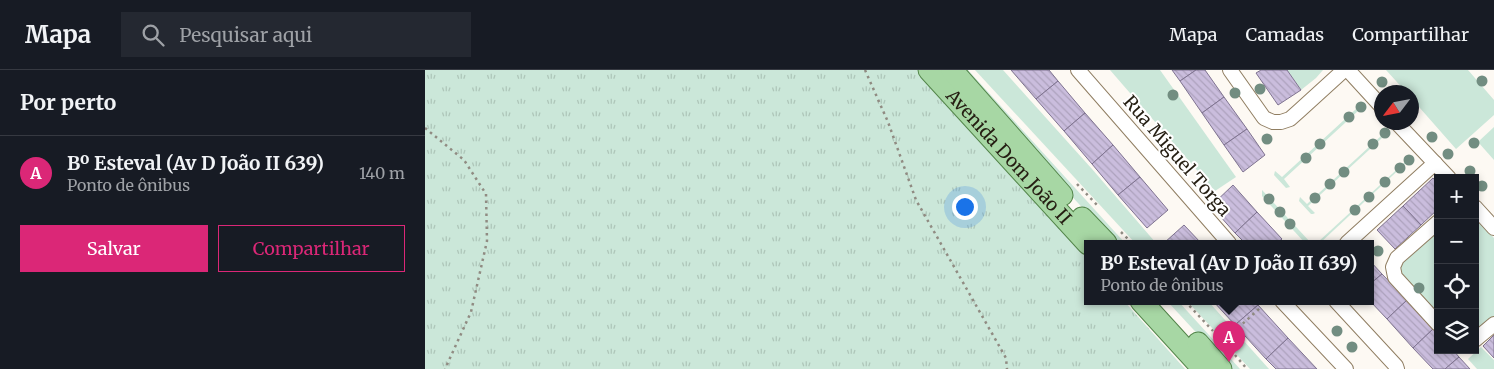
<!DOCTYPE html>
<html lang="pt">
<head>
<meta charset="utf-8">
<style>
  :root { --surface:#171b24; --page:#242831; --text:#f1f3f6; --muted:#9ea1a6; --line:#363941; --accent:#db2777 }
  body { margin:0; font-family:Merriweather,serif; background:var(--page); color:var(--text) }
  .controls { position:absolute; right:15px; bottom:15px; display:grid; overflow:hidden; border-radius:0px; box-shadow:0 2px 8px #0003 }
  .controls button { width:45px; height:45px; display:grid; place-items:center; padding:0; border:0; border-bottom:1px solid var(--line); background:var(--surface); color:var(--text); font:25px sans-serif }
  .compass { position:absolute; left:949px; top:15px; width:45px; height:45px; border-radius:50%; background:var(--surface); box-shadow:0 2px 8px #0003; rotate:238deg }
  .you { position:absolute; left:539px; top:136px; width:18px; height:18px; margin:-12px; border:4px solid #fff; border-radius:50%; background:#1a73e8; box-shadow:0 0 0 8px #1a73e833 }
  .badge { display:grid; place-items:center; width:32px; height:32px; border-radius:50%; background:var(--accent); color:#fff; font-size:16px; font-weight:700 }
  .pin { position:absolute; translate:-50% -41px; filter:drop-shadow(0 1px 2px #0008) }
  .pin::after { content:''; position:absolute; top:26px; width:18px; height:15px; background:inherit; clip-path:polygon(0 0,100% 0,50% 100%) }
  .popup { position:absolute; left:659px; top:170px; width:290px; height:65px; box-sizing:border-box; display:grid; place-content:center; border-radius:0px; background:var(--surface); filter:drop-shadow(0 1px 4px #0005); font-size:16px; white-space:nowrap; color:var(--muted) }
  .popup b { font-size:19px; color:var(--text) }
  .popup::after { content:''; position:absolute; left:50%; top:100%; margin-left:-10px; border:10px solid transparent; border-top-color:var(--surface) }
  .list { margin:0; padding:0; list-style:none }
  h2 { display:flex; justify-content:space-between; align-items:center; height:65px; margin:0; padding:0 20px; font-size:21px }
  h2 small { font-size:16px; font-weight:400; color:var(--muted) }
  .list li { display:grid; grid-template-columns:32px 1fr auto; gap:15px; align-items:center; box-sizing:border-box; height:75px; padding:0 20px; border-top:1px solid var(--line) }
  .list b { display:block; font-size:19px; white-space:nowrap }
  .list p { margin:0; font-size:16px; white-space:nowrap; color:var(--muted) }
  .list em { font-size:16px; font-style:normal; color:var(--muted) }
  .actions { display:flex; gap:10px; padding:15px 20px }
  .actions a { flex:1; padding:11px 0; border:1px solid var(--accent); border-radius:0px; text-align:center; font-size:18px; color:var(--accent) }
  .actions .main { background:var(--accent); color:#fff }
  .icon { flex:none; width:28px; height:28px; fill:none; stroke:currentColor; stroke-width:2; stroke-linecap:round; stroke-linejoin:round }
  .map { position:relative; flex:none; width:1069px; height:299px; overflow:hidden }
  header { display:flex; align-items:center; gap:30px; box-sizing:border-box; height:70px; padding:0 25px; background:var(--surface); border-bottom:1px solid var(--line) }
  header strong { font-size:24px }
  nav { display:flex; gap:28px; margin-inline-start:auto; font-size:18px }
  .search { width:350px; height:45px; background:var(--page); display:flex; align-items:center; gap:12px; box-sizing:border-box; padding:0 18px; border-radius:0px; color:var(--muted); font-size:19px }
  main { display:flex }
  aside { flex:1; background:var(--surface) }
  .map>svg:first-child { display:block }
  .grass { fill:url(#grass-tufts) }
  .green { fill:#cbe7d9 }
  .building { fill:url(#building-back-hatch); stroke:#7f7390 }
  .lines { fill:none; stroke-linecap:round; stroke-linejoin:round }
  .minor-casing { stroke:#907e62; stroke-width:16 }
  .primary-casing { stroke:#53854a; stroke-width:23 }
  .path { stroke:#908b82; stroke-width:2.5; stroke-dasharray:2.5 4; stroke-linecap:butt }
  .minor { stroke:#fff; stroke-width:14 }
  .primary { stroke:#a7d7a4; stroke-width:21 }
  .tree { fill:#728d81 }
  .labels { text-anchor:middle; stroke-width:4; stroke-linejoin:round; paint-order:stroke }
  .street-label { font-size:18px; fill:#251e12; stroke:#fff }
</style>
</head>
<body>
<header>
<strong>Mapa</strong>
<div class="search"><svg class="icon" aria-label="search" viewBox="0 0 24 24"><circle cx="10" cy="10" r="6"/><path d="M15 15l6 6"/></svg>Pesquisar aqui</div>
<nav><a>Mapa</a><a>Camadas</a><a>Compartilhar</a></nav>
</header>
<main>
<aside>
<h2>Por perto<small></small></h2>
<ul class="list">
<li><span class="badge">A</span><div><b>Bº Esteval (Av D João II 639)</b><p>Ponto de ônibus</p></div><em>140 m</em></li>
</ul>
<div class="actions"><a class="main">Salvar</a><a>Compartilhar</a></div>
</aside>
<div class="map">
<svg width="1069" height="299" viewBox="0 0 1069 299">
  <defs>
    <pattern id="grass-tufts" width="24" height="20" patternUnits="userSpaceOnUse" patternTransform="scale(1.25)"><rect width="24" height="20" fill="#cbe7d9"/><path d="M3 7l-1-3M5 7V3M7 7l1-3M15 17l-1-3M17 17v-4M19 17l1-3" fill="none" stroke="#aec6b9"/></pattern>
    <pattern id="building-back-hatch" width="6" height="6" patternUnits="userSpaceOnUse" patternTransform="scale(1.25)"><rect width="6" height="6" fill="#cabddd"/><path d="M-1 5l2 2M0 0l6 6M5-1l2 2" fill="none" stroke="#ada2bd"/></pattern>
  </defs>
  <rect width="100%" height="100%" fill="#fdf9f3"/>
  <path class="grass" d="M0,0H500L663,190V231H699L760,299H0Z"/>
  <g class="green">
    <path d="M530,0H543L700,173H690Z"/>
    <path d="M550,0H578L667,99L731,173H710Z"/>
    <path d="M685,0H735L811,107L790,121Z"/>
    <path d="M862,0H898L891,8L876,20Z"/>
    <path d="M961,0H1043L1069,30V45L1031,79L987,29L986,22H981Z"/>
    <path d="M931,39L933,41L859,109L865,117L861,118L849,105L850,101L857,107Z"/>
    <path d="M1069,57V90L1053,72Z"/>
    <path d="M956,66L957,68L883,136L890,143L888,144H886L874,131L875,127L882,134Z"/>
    <path d="M980,92L981,93L895,173L893,172Z"/>
    <path d="M837,120L886,173H880L837,126Z"/>
    <path d="M1050,148L1069,168V249L1050,267Z"/>
    <path d="M1013,159V246C1001,234 970,209 976,191Z"/>
    <path d="M742,231H753L815,299H805Z"/>
    <path d="M762,231H783L844,299H825Z"/>
    <path d="M1056,277L1069,290V299H1052L1043,289Z"/>
  </g>
  <g class="building">
    <path d="M586,0H624L633,11L611,29Z"/>
    <path d="M747,0H771L755,11Z"/>
    <path d="M771,0H780L799,27L777,43L755,11Z"/>
    <path d="M836,0H862L876,20L853,35L831,3Z"/>
    <path d="M633,11L660,43L639,61L611,29Z"/>
    <path d="M799,27L822,59L799,75L777,43Z"/>
    <path d="M660,43L688,75L667,94L639,61Z"/>
    <path d="M822,59L840,85L818,102L799,75Z"/>
    <path d="M688,75L715,107L693,125L667,94Z"/>
    <path d="M715,107L743,140L722,158L693,125Z"/>
    <path d="M1008,108L1013,113V139L996,155L978,136Z"/>
    <path d="M808,115L832,142L810,163L786,136Z"/>
    <path d="M978,136L996,155L970,179L952,160Z"/>
    <path d="M832,142L857,169L852,173H820L810,163Z"/>
    <path d="M759,155L776,173H739Z"/>
    <path d="M945,191L957,204L945,214Z"/>
    <path d="M957,204L982,230L962,249L945,231V214Z"/>
    <path d="M982,230L1008,259L988,278L962,249Z"/>
    <path d="M788,231H829L833,235L810,255Z"/>
    <path d="M833,235L863,268L841,289L810,255Z"/>
    <path d="M1008,259L1013,264V280H1028L1034,287L1020,299H1008L988,278Z"/>
    <path d="M1069,265V288L1058,276Z"/>
    <path d="M863,268L892,299H851L841,289Z"/>
    <path d="M1034,287L1045,299H1020Z"/>
  </g>
  <g class="lines">
    <defs>
      <g id="minor">
        <path d="M653,0L804,173"/>
        <path d="M805,0L839,48L848,52H856L865,49L874,41L919,0"/>
        <path d="M923,0L956,36"/>
        <path d="M971,52L1024,108"/>
        <path d="M1050,137L1069,158"/>
        <path d="M1013,152L972,188L968,197L970,207L1013,254"/>
        <path d="M922,173L1010,93"/>
        <path d="M857,231L921,299"/>
        <path d="M911,231L971,296L972,299"/>
        <path d="M1050,270L1069,254"/>
      </g>
      <g id="primary">
        <path id="s1" d="M504,0L663,174"/>
        <path d="M527,0L637,125"/>
        <path d="M657,148L681,173"/>
        <path d="M716,231L778,299"/>
        <path d="M773,273L796,299"/>
      </g>
    </defs>
    <use href="#minor" class="minor-casing"/>
    <use href="#primary" class="primary-casing"/>
    <g class="path">
      <path d="M440,0L463,52L491,130L581,288L582,299"/>
      <path d="M0,58L39,90L61,124L62,171L46,242L20,299"/>
      <path d="M652,114L672,135"/>
      <path d="M696,162L707,173"/>
      <path d="M760,231L788,261"/>
      <path d="M813,258L835,238"/>
      <path d="M799,271L810,261"/>
      <path d="M810,285L822,299"/>
    </g>
    <use href="#minor" class="minor"/>
    <use href="#primary" class="primary"/>
  </g>
  <g class="tree">
    <circle cx="1057" cy="11" r="5.5"/>
    <circle cx="957" cy="12" r="5.5"/>
    <circle cx="835" cy="19" r="5.5"/>
    <circle cx="810" cy="23" r="5.5"/>
    <circle cx="748" cy="25" r="5.5"/>
    <circle cx="936" cy="37" r="5.5"/>
    <circle cx="924" cy="47" r="5.5"/>
    <circle cx="960" cy="63" r="5.5"/>
    <circle cx="1007" cy="67" r="5.5"/>
    <circle cx="842" cy="69" r="5.5"/>
    <circle cx="1049" cy="73" r="5.5"/>
    <circle cx="895" cy="74" r="5.5"/>
    <circle cx="948" cy="74" r="5.5"/>
    <circle cx="1023" cy="84" r="5.5"/>
    <circle cx="881" cy="88" r="5.5"/>
    <circle cx="984" cy="90" r="5.5"/>
    <circle cx="975" cy="98" r="5.5"/>
    <circle cx="1045" cy="101" r="5.5"/>
    <circle cx="919" cy="102" r="5.5"/>
    <circle cx="960" cy="112" r="5.5"/>
    <circle cx="905" cy="114" r="5.5"/>
    <circle cx="1057" cy="116" r="5.5"/>
    <circle cx="944" cy="127" r="5.5"/>
    <circle cx="890" cy="128" r="5.5"/>
    <circle cx="844" cy="129" r="5.5"/>
    <circle cx="930" cy="140" r="5.5"/>
    <circle cx="855" cy="142" r="5.5"/>
    <circle cx="865" cy="154" r="5.5"/>
    <circle cx="953" cy="181" r="5.5"/>
    <circle cx="994" cy="218" r="5.5"/>
    <circle cx="912" cy="261" r="5.5"/>
    <circle cx="927" cy="277" r="5.5"/>
  </g>
  <g class="labels">
    <g class="street-label">
      <text transform="translate(752 86) rotate(49)" y="6">Rua Miguel Torga</text>
      <text dy="6" stroke="none"><textPath href="#s1" startOffset="118">Avenida Dom João II</textPath></text>
    </g>
  </g>
</svg>
<div class="controls">
<button>+</button>
<button>−</button>
<button><svg class="icon" aria-label="locate" viewBox="0 0 24 24"><circle cx="12" cy="12" r="6"/><path d="M12 2v4M12 18v4M2 12h4M18 12h4"/></svg></button>
<button><svg class="icon" aria-label="layers" viewBox="0 0 24 24"><path d="M12 4l9 5-9 5-9-5zM3 14l9 5 9-5"/></svg></button>
</div>
<svg class="compass" viewBox="-18 -18 36 36"><path d="M0-13l5 13h-10z" fill="#e53935"/><path d="M0 13l5-13h-10z" fill="#9ea1a6"/></svg>
<div class="you"></div>
<div class="pin badge" style="left:804px;top:292px">A</div>
<div class="popup"><b>Bº Esteval (Av D João II 639)</b>Ponto de ônibus</div>
</div>
</main>
</body>
</html>
